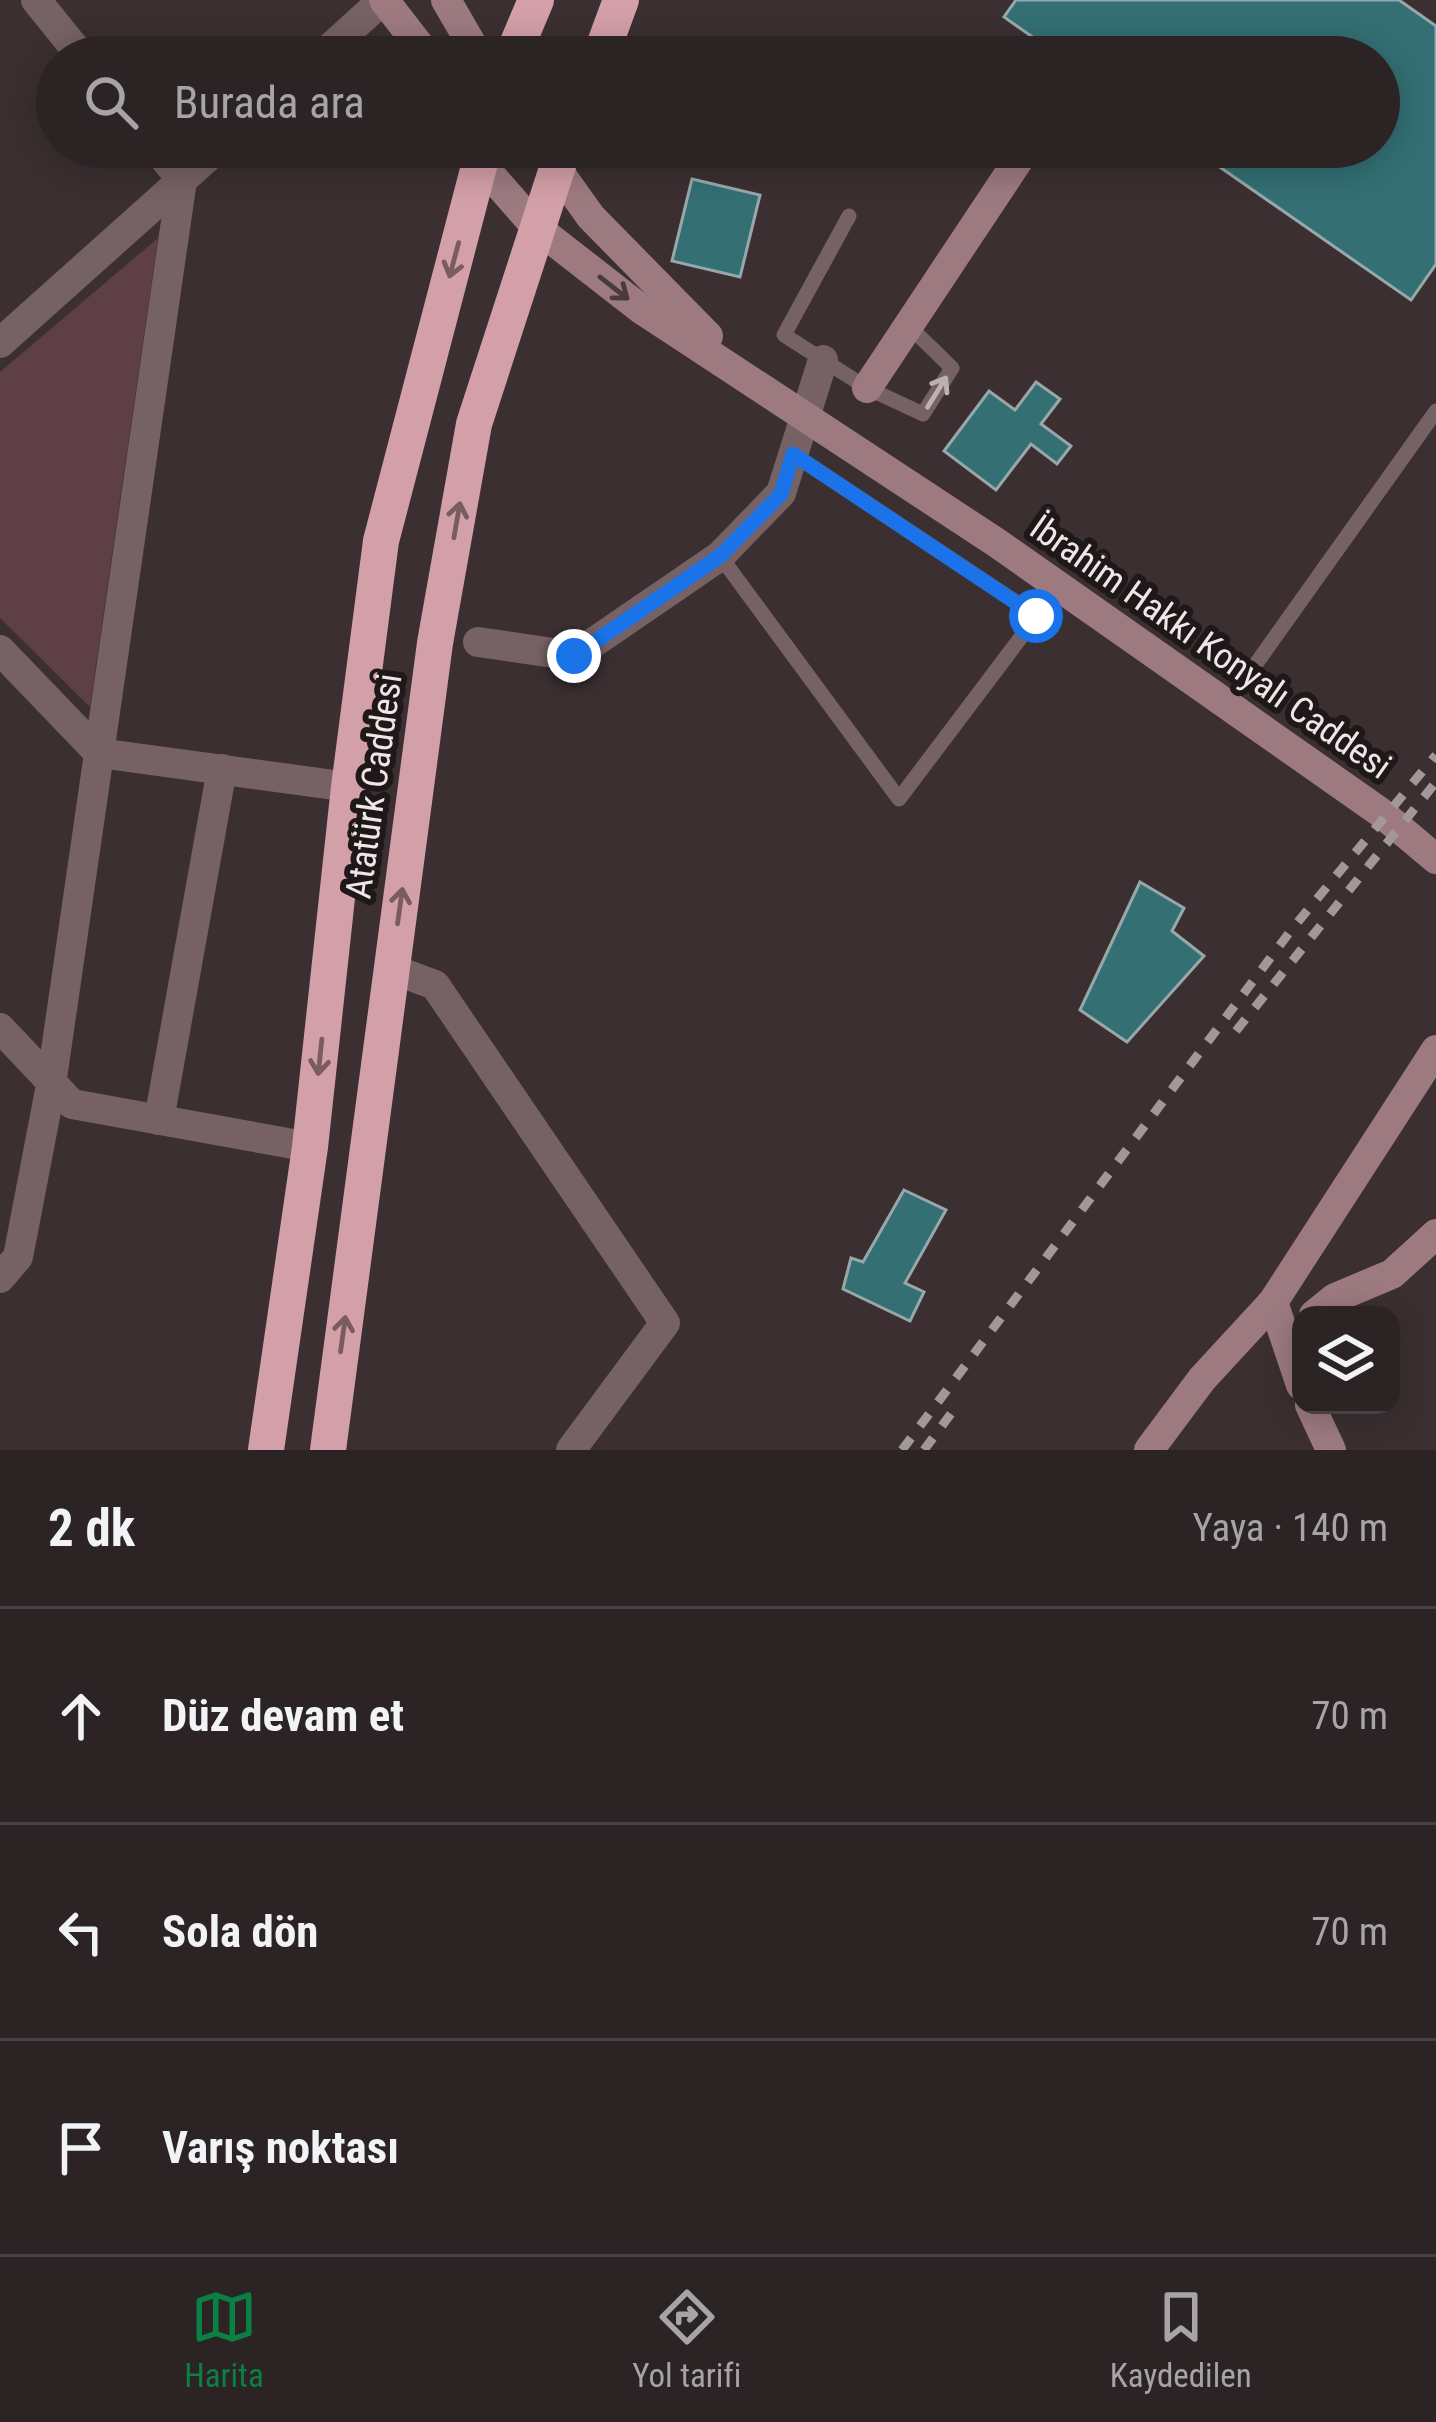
<!DOCTYPE html>
<html lang="tr">
<head>
<meta charset="utf-8">
<style>
  :root { --surface:#2c2325; --page:#382f32; --text:#f1f3f6; --muted:#a6a4a7; --line:#484042; --accent:#0b8043 }
  body { margin:0; font-family:"Roboto Condensed",sans-serif; background:var(--page); color:var(--text) }
  .controls { position:absolute; right:36px; bottom:36px; display:grid; overflow:hidden; border-radius:24px; box-shadow:0 6px 30px #0003 }
  .controls button { width:108px; height:108px; display:grid; place-items:center; padding:0; border:0; border-bottom:3px solid var(--line); background:var(--surface); color:var(--text); font:60px sans-serif }
  .stop { position:absolute; width:36px; height:36px; margin:-27px; border:9px solid #1a73e8; border-radius:50%; background:#fff }
  .stop.end { background:#1a73e8; border-color:#fff; box-shadow:0 3px 12px #0008 }
  .list { margin:0; padding:0; list-style:none }
  h2 { display:flex; justify-content:space-between; align-items:center; height:156px; margin:0; padding:0 48px; font-size:51px }
  h2 small { font-size:39px; font-weight:400; color:var(--muted) }
  .list li { display:grid; grid-template-columns:78px 1fr auto; gap:36px; align-items:center; box-sizing:border-box; height:216px; padding:0 48px; border-top:3px solid var(--line) }
  .list b { display:block; font-size:45px; white-space:nowrap }
  .list em { font-size:39px; font-style:normal; color:var(--muted) }
  .icon { flex:none; width:66px; height:66px; fill:none; stroke:currentColor; stroke-width:2; stroke-linecap:round; stroke-linejoin:round }
  .map { position:relative; flex:none; width:1436px; height:1450px; overflow:hidden }
  .search { position:absolute; background:var(--surface); box-shadow:0 6px 30px #0003; left:36px; right:36px; top:36px; height:132px; display:flex; align-items:center; gap:30px; box-sizing:border-box; padding:0 42px; border-radius:66px; color:var(--muted); font-size:45px }
  .sheet { height:804px; background:var(--surface) }
  nav { display:flex; justify-content:space-around; align-items:center; box-sizing:border-box; height:168px; border-top:3px solid var(--line); background:var(--surface); font-size:33px; color:var(--muted) }
  nav a { display:grid; justify-items:center; gap:6px }
  nav .on { color:var(--accent) }
  .map>svg:first-child { display:block }
  .green { fill:#5d3f45 }
  .building { fill:#336f73; stroke:#98a8aa; stroke-width:3 }
  .lines { fill:none; stroke-linecap:round; stroke-linejoin:round }
  .lane { stroke:#766164; stroke-width:15 }
  .street { stroke:#766164; stroke-width:30 }
  .secondary { stroke:#9c7a80; stroke-width:30 }
  .highway { stroke:#d39fa8; stroke-width:36 }
  .rail { stroke:#a2989a; stroke-width:9; stroke-dasharray:15 15; stroke-linecap:butt }
  .oneway { stroke:#785c60 }
  .oneway2 { stroke:#4a3a3d }
  .oneway3 { stroke:#bfb1b3 }
  .route { stroke:#1a73e8; stroke-width:15 }
  .labels { text-anchor:middle; stroke-width:12; stroke-linejoin:round; paint-order:stroke }
  .street-label { font-size:36px; fill:#efe6e8; stroke:#1e1819 }
</style>
</head>
<body>
<div class="map">
<svg width="1436" height="1450" viewBox="0 0 1436 1450">
  <rect width="100%" height="100%" fill="#3b2f31"/>
  <path class="green" d="M158,238L90,707L0,618V372Z"/>
  <g class="building">
    <path d="M1016,0H1399L1436,26V264L1411,300L1191,147H1379V57H1061L1004,17Z"/>
    <path d="M692,179L760,195L740,277L672,261Z"/>
    <path d="M1036,382L1060,399L1041,424L1071,446L1057,464L1031,444L996,490L944,451L989,391L1015,410Z"/>
    <path d="M1140,882L1184,908L1172,931L1204,956L1127,1042L1080,1010Z"/>
    <path d="M904,1190L946,1210L905,1283L924,1292L910,1321L843,1289L851,1258L863,1262Z"/>
  </g>
  <g class="lines">
    <g class="lane">
      <path d="M849,216L784,335L867,388L923,414L952,368L909,326"/>
      <path d="M720,556L899,799L1037,616L793,454"/>
      <path d="M1253,668L1436,411"/>
    </g>
    <g class="street">
      <path d="M36,0L82,57"/>
      <path d="M320,57L383,0"/>
      <path d="M0,343L219,147"/>
      <path d="M478,642L574,656L720,556L781,493L823,360"/>
      <path d="M0,650L99,753L349,787"/>
      <path d="M392,969L435,985L665,1323L571,1450"/>
      <path d="M0,1028L72,1104L310,1147"/>
      <path d="M159,1120L222,769"/>
      <path d="M0,1278L18,1257L51,1085L182,180L155,147"/>
    </g>
    <g class="secondary">
      <path d="M384,0L428,57"/>
      <path d="M446,0L479,57"/>
      <path d="M473,147L480,163L537,228L641,309L997,543L1380,812L1436,859"/>
      <path d="M541,147L591,217L708,336"/>
      <path d="M867,388L1027,147"/>
      <path d="M1314,1315L1335,1298L1392,1274L1436,1234"/>
      <path d="M1301,1385L1273,1302L1436,1050"/>
      <path d="M1310,1405L1331,1450"/>
      <path d="M1149,1450L1202,1379L1273,1302"/>
    </g>
    <g class="highway">
      <path d="M512,57L536,0"/>
      <path d="M600,57L621,0"/>
      <path d="M266,1450L310,1147L349,787L381,541L484,147"/>
      <path d="M328,1450L435,643L474,424L564,147"/>
    </g>
    <g class="rail">
      <path d="M1236,1031L1436,782"/>
      <path d="M902,1450L1292,929L1436,755"/>
      <path d="M924,1450L956,1407"/>
    </g>
  </g>
  <defs><path id="oneway-shaft" d="M-6 0H5M1.5-3L5.5 0L1.5 3" fill="none" stroke-width="1.6" stroke-linecap="round" stroke-linejoin="round" transform="scale(3)"/></defs>
  <g class="oneway">
    <use href="#oneway-shaft" transform="translate(454 260) rotate(105)"/>
    <use href="#oneway-shaft" transform="translate(457 520) rotate(-80)"/>
    <use href="#oneway-shaft" transform="translate(400 906) rotate(-82)"/>
    <use href="#oneway-shaft" transform="translate(320 1057) rotate(96)"/>
    <use href="#oneway-shaft" transform="translate(343 1334) rotate(-82)"/>
  </g>
  <use class="oneway2" href="#oneway-shaft" transform="translate(614 288) rotate(38)"/>
  <use class="oneway3" href="#oneway-shaft" transform="translate(937 392) rotate(-58)"/>
  <g class="lines">
    <path class="route" d="M574,656L720,556L781,494L793,454L1036,616"/>
  </g>
  <g class="labels">
    <g class="street-label">
      <text transform="translate(1211 646) rotate(35)" y="13">İbrahim Hakkı Konyalı Caddesi</text>
      <text transform="translate(373 786) rotate(-82)" y="13">Atatürk Caddesi</text>
    </g>
  </g>
</svg>
<div class="controls">
<button><svg class="icon" aria-label="layers" viewBox="0 0 24 24"><path d="M12 4l9 5-9 5-9-5zM3 14l9 5 9-5"/></svg></button>
</div>
<div class="stop" style="left:1036px;top:616px"></div>
<div class="stop end" style="left:574px;top:656px"></div>
<div class="search"><svg class="icon" aria-label="search" viewBox="0 0 24 24"><circle cx="10" cy="10" r="6"/><path d="M15 15l6 6"/></svg>Burada ara</div>
</div>
<section class="sheet">
<h2>2 dk<small>Yaya · 140 m</small></h2>
<ul class="list">
<li><svg class="icon" aria-label="ahead" viewBox="0 0 24 24"><path d="M12 20V5M6 11l6-6 6 6"/></svg><div><b>Düz devam et</b></div><em>70 m</em></li>
<li><svg class="icon" aria-label="left" viewBox="0 0 24 24"><path d="M17 20v-9H6M10 6l-5 5 5 5"/></svg><div><b>Sola dön</b></div><em>70 m</em></li>
<li><svg class="icon" aria-label="arrive" viewBox="0 0 24 24"><path d="M6 21V4h12l-3 4 3 4H6"/></svg><div><b>Varış noktası</b></div></li>
</ul>
</section>
<nav>
<a class="on"><svg class="icon" aria-label="map" viewBox="0 0 24 24"><path d="M3 6l6-2 6 2 6-2v14l-6 2-6-2-6 2zM9 4v14M15 6v14"/></svg>Harita</a>
<a><svg class="icon" aria-label="directions" viewBox="0 0 24 24"><path d="M12 3l9 9-9 9-9-9zM9 14v-3h6M13 9l2 2-2 2"/></svg>Yol tarifi</a>
<a><svg class="icon" aria-label="saved" viewBox="0 0 24 24"><path d="M7 4h10v16l-5-4-5 4z"/></svg>Kaydedilen</a>
</nav>
</body>
</html>
